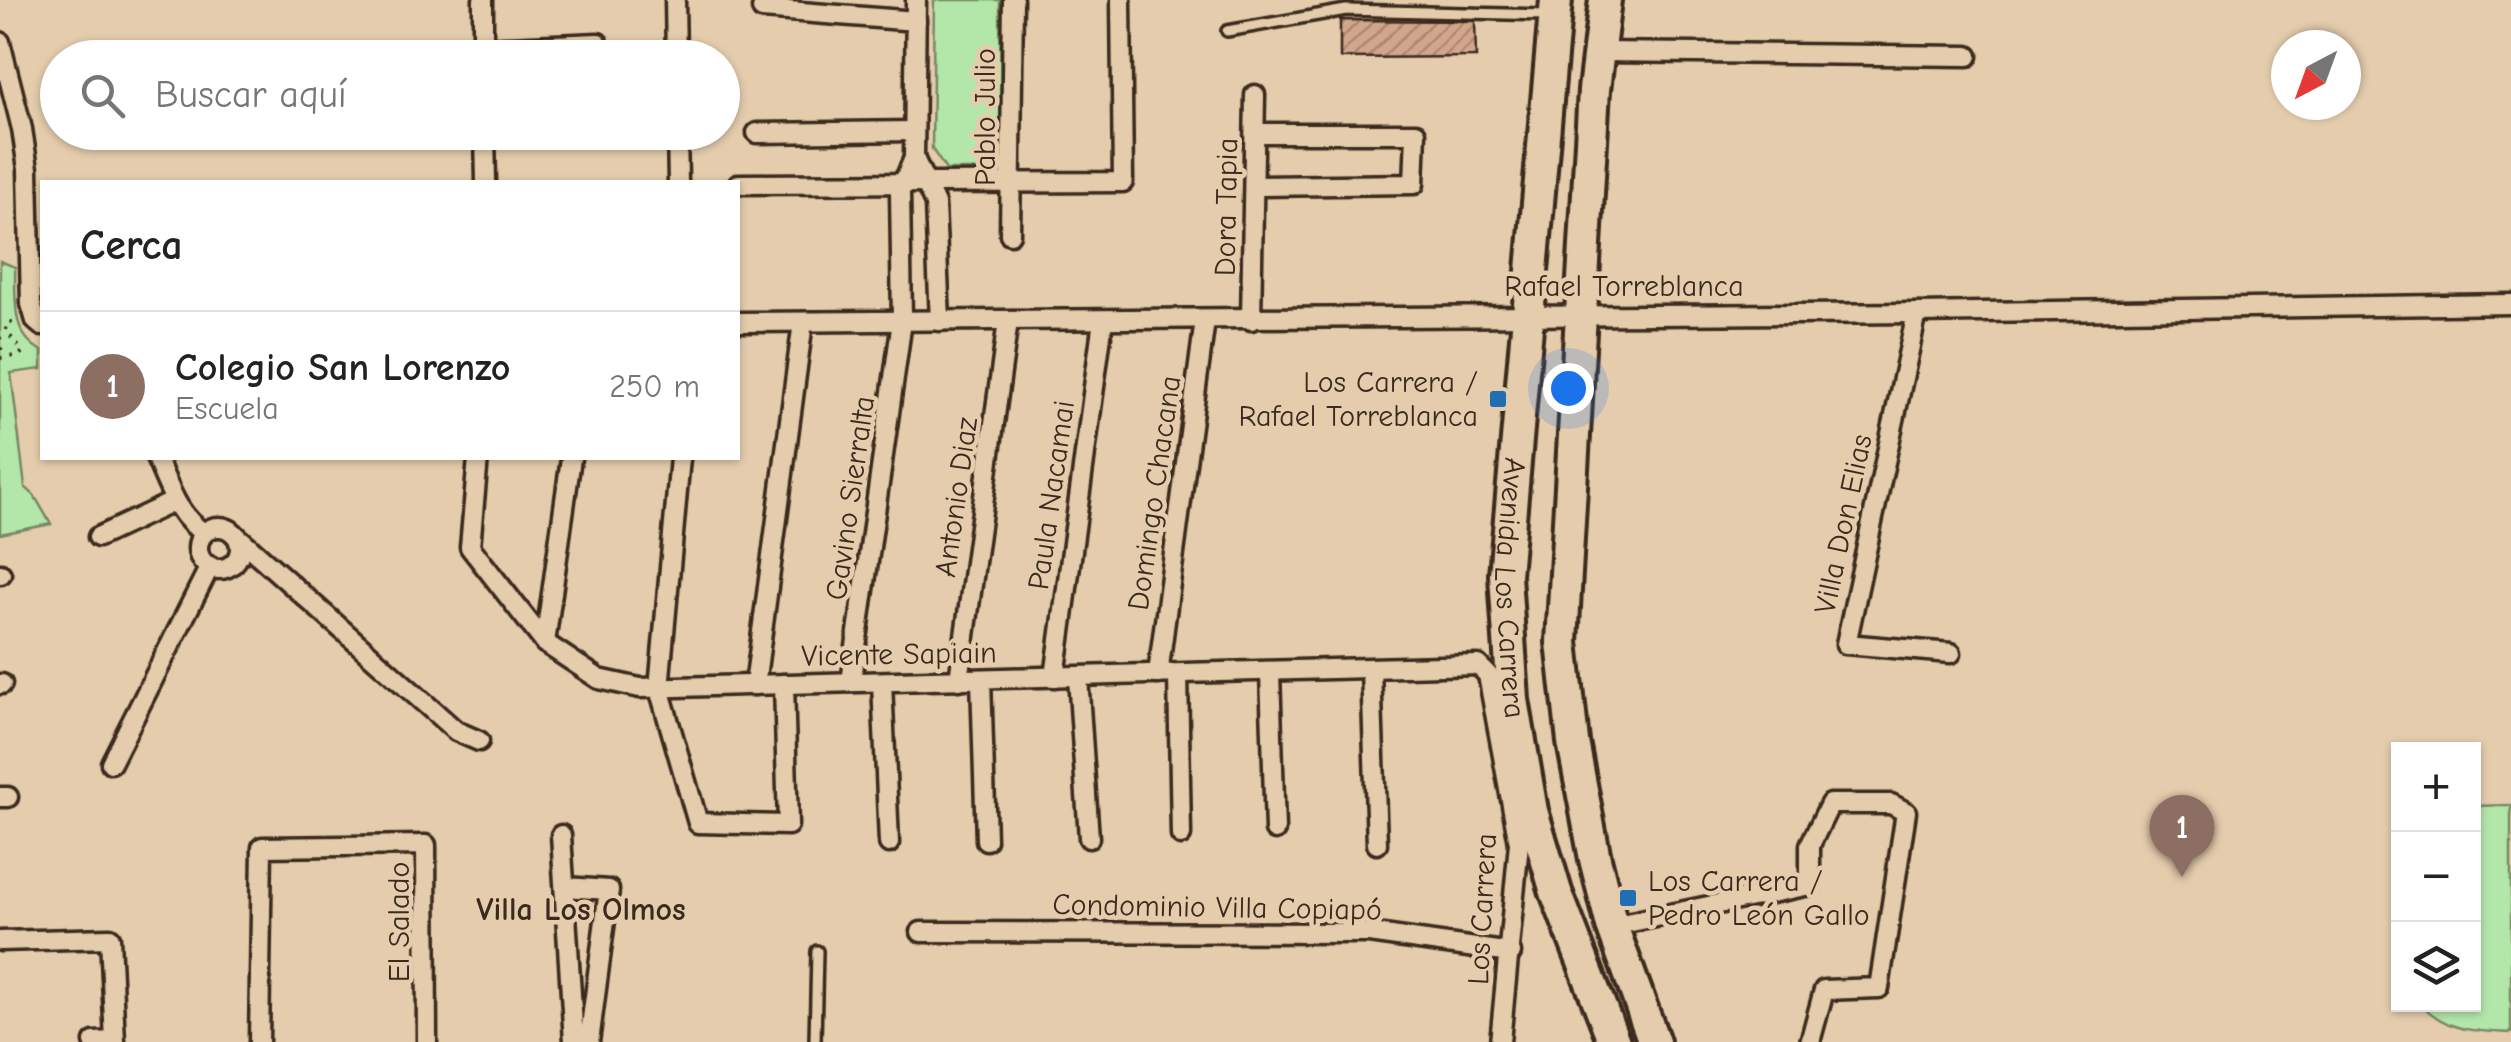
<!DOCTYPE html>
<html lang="es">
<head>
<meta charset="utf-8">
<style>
  :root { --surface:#fff; --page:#f6f6f6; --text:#222; --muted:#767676; --line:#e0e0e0; --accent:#1f6fb2 }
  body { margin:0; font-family:"Comic Neue",sans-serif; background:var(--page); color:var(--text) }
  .controls { position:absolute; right:30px; bottom:30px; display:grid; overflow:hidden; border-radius:0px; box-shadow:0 2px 8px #0004 }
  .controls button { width:90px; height:90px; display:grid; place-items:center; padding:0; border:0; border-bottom:2px solid var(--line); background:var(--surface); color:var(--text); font:50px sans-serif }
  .compass { position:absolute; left:2271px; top:30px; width:90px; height:90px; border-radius:50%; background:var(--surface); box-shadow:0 2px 8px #0004; rotate:221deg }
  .you { position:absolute; left:1568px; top:388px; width:35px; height:35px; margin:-25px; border:8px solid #fff; border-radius:50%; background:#1a73e8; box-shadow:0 0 0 15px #1a73e833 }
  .badge { display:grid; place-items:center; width:65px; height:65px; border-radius:50%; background:var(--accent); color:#fff; font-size:32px; font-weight:700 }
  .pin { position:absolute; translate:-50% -82px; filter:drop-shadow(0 2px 5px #0008) }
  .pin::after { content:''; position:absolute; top:52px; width:35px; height:30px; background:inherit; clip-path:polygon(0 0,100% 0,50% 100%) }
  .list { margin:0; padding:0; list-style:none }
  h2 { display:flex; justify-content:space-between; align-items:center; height:130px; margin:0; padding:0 40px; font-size:42px }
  h2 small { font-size:32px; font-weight:400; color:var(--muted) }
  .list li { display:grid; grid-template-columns:65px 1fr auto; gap:30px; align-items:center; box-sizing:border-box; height:150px; padding:0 40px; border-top:2px solid var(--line) }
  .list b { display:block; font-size:38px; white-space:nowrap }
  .list p { margin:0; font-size:32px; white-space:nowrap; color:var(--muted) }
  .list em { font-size:32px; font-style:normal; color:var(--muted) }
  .icon { flex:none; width:55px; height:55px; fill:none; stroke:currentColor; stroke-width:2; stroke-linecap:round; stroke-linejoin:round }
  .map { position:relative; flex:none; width:2511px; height:1042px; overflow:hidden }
  .search { position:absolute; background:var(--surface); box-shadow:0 2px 8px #0004; left:40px; top:40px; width:700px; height:110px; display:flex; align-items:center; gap:25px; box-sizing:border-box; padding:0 35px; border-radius:55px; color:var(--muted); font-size:38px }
  .panel { position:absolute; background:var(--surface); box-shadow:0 2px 8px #0004; left:40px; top:180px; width:700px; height:280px; border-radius:0px }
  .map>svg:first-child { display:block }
  .park { fill:#b3e7a9; stroke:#778864; stroke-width:2.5 }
  .building { fill:url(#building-hatch); stroke:#3b2a1e; stroke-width:2.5 }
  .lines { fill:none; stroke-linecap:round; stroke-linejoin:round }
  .service-casing { stroke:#3b2a1e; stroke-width:16 }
  .minor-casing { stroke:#3b2a1e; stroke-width:25 }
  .primary-casing { stroke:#3b2a1e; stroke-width:38 }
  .path { stroke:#3b2a1e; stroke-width:4; stroke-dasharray:2.5 8; stroke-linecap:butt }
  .service { stroke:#e5ccad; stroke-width:9 }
  .minor { stroke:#e5ccad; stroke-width:18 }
  .primary { stroke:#e5ccad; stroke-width:30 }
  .poi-dot { fill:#1f6fb2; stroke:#e5ccad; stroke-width:4 }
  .labels { text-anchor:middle; stroke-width:9; stroke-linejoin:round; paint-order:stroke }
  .street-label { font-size:30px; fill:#3b2a1e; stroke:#e5ccad }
  .poi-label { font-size:30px; fill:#3b2a1e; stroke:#e5ccad; text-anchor:end }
  .neighbourhood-label { font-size:32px; font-weight:bold; fill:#3b2a1e; stroke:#e5ccad }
</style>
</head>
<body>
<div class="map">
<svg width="2511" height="1042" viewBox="0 0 2511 1042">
  <defs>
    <pattern id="building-hatch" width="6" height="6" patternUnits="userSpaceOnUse" patternTransform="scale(2.5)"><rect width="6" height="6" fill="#d2a68b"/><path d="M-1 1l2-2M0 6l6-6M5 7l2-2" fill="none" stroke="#ac8771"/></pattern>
  </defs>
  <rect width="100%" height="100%" fill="#e5ccad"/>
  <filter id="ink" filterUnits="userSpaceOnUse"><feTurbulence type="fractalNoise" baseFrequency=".01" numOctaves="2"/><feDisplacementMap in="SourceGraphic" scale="20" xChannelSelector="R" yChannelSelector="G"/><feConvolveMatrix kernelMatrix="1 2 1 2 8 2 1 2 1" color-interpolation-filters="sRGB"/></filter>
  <g filter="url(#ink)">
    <g class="park">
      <path d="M934,0H1000L1001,170H946L932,149Z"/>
      <path d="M0,261L15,267C16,298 10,335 42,351V369L11,373L25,487L34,495L51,524L0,534Z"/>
      <path d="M2511,805V1033C2476,1031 2447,1032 2422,1005L2474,1004V806Z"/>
    </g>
    <path class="building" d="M1340,20L1475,21L1476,57L1340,58Z"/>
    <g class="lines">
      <defs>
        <g id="service">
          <path d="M1227,31L1346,10L1547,15"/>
          <path d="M815,1042L817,951"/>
        </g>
        <g id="minor">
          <path d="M675,0L676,58"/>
          <path d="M762,9L916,21"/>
          <path d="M0,42L22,129L28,169L31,304L36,321L42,326"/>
          <path d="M483,48L598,43"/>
          <path d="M1599,52L1968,56"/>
          <path d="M483,58V0"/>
          <path d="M485,132L486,182"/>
          <path d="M677,132L678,182"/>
          <path d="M757,133L914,131"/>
          <path d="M1256,133H1416L1414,184L1256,186"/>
          <path d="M914,158L916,0"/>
          <path d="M738,184L1123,182L1121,0"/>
          <path d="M1010,234L1013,0"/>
          <path d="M1917,313L1846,644L1951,653"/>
          <path d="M1251,320L1255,95"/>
          <path d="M738,322L1917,313L2511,304"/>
          <path d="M156,458C169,486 177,516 204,533"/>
          <path d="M478,458L470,547L545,643L599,679L640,688L1478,665L1488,675L1519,843L1500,1042"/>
          <path d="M680,458L659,688L698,823L788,825L784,684"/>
          <circle cx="219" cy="548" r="21"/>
          <path d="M230,530L456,731L479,741"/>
          <path d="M98,537L175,501"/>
          <path d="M0,574H1"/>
          <path d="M545,643L571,458"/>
          <path d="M1371,669L1377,844"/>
          <path d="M1270,672L1275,830"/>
          <path d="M1158,674L1205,320"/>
          <path d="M1178,674L1181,835"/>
          <path d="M1055,677L1103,320"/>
          <path d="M1078,677L1089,838"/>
          <path d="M981,679L986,840"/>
          <path d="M959,680L1008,321"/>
          <path d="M851,682L902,321L900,191L914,158L935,204L940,321"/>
          <path d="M882,682L889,843"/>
          <path d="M0,684H2"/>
          <path d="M755,685L803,322"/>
          <path d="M111,763L210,566"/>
          <path d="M0,797H8"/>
          <path d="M561,835L574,1042"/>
          <path d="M565,887L609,890L589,1042"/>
          <path d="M1612,926L1810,885V845L1830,804H1891L1906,812L1879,988L1824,990L1810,1042"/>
          <path d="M921,932L1369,933L1511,953"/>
          <path d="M0,941L110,938L115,1041L94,1042"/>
          <path d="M259,1042L262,847L426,845L427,1042"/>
        </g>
        <g id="primary">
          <path id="s1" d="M1556,0L1505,575L1513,700L1532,811L1556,892L1614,1042"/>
          <path d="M1605,0L1594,90L1562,642L1573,742L1595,859L1612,926L1654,1042"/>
        </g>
      </defs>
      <use href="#service" class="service-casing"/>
      <use href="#minor" class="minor-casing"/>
      <use href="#primary" class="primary-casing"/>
      <g class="path">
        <path d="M0,337L2,358"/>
        <path d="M0,358L18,356L23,352L6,331L7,323L16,322"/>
      </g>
      <use href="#service" class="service"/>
      <use href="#minor" class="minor"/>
      <use href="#primary" class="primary"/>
    </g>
  </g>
  <g class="poi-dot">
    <rect x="1488" y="389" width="20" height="20" rx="5"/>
    <rect x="1618" y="888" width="20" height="20" rx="5"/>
  </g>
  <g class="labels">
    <g class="street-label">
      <text transform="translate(985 117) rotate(-90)" y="10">Pablo Julio</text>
      <text transform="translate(1226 207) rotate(-89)" y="10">Dora Tapia</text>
      <text x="1624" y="296">Rafael Torreblanca</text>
      <text transform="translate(1154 493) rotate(-82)" y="10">Domingo Chacana</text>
      <text transform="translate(1051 495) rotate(-82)" y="10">Paula Nacamai</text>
      <text transform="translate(956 497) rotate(-82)" y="10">Antonio Diaz</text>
      <text transform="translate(850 498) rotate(-82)" y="10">Gavino Sierralta</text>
      <text transform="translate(1843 524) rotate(-78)" y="10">Villa Don Elias</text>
      <text dy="10" stroke="none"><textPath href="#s1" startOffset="590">Avenida Los Carrera</textPath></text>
      <text transform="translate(899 654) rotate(-1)" y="10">Vicente Sapiain</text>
      <text transform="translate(1217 907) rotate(1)" y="10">Condominio Villa Copiapó</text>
      <text transform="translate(1482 909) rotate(-87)" y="10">Los Carrera</text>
      <text transform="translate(399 922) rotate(-90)" y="10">El Salado</text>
    </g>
    <g class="poi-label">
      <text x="1478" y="392">Los Carrera /<tspan x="1478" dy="34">Rafael Torreblanca</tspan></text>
      <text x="1648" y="891" text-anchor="start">Los Carrera /<tspan x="1648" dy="34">Pedro León Gallo</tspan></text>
    </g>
    <g class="neighbourhood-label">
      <text x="581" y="920">Villa Los Olmos</text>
    </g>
  </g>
</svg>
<div class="controls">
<button>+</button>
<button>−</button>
<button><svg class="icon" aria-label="layers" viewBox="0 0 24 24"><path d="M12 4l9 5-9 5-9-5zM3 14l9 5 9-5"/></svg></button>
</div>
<svg class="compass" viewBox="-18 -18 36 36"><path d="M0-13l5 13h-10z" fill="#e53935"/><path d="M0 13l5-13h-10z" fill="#767676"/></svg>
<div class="you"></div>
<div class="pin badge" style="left:2182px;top:877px;background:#8d6e63">1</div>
<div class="search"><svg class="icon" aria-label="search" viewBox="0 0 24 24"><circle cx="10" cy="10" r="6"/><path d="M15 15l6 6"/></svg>Buscar aquí</div>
<section class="panel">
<h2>Cerca<small></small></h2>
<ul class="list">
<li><span class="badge" style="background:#8d6e63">1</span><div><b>Colegio San Lorenzo</b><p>Escuela</p></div><em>250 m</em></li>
</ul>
</section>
</div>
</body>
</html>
